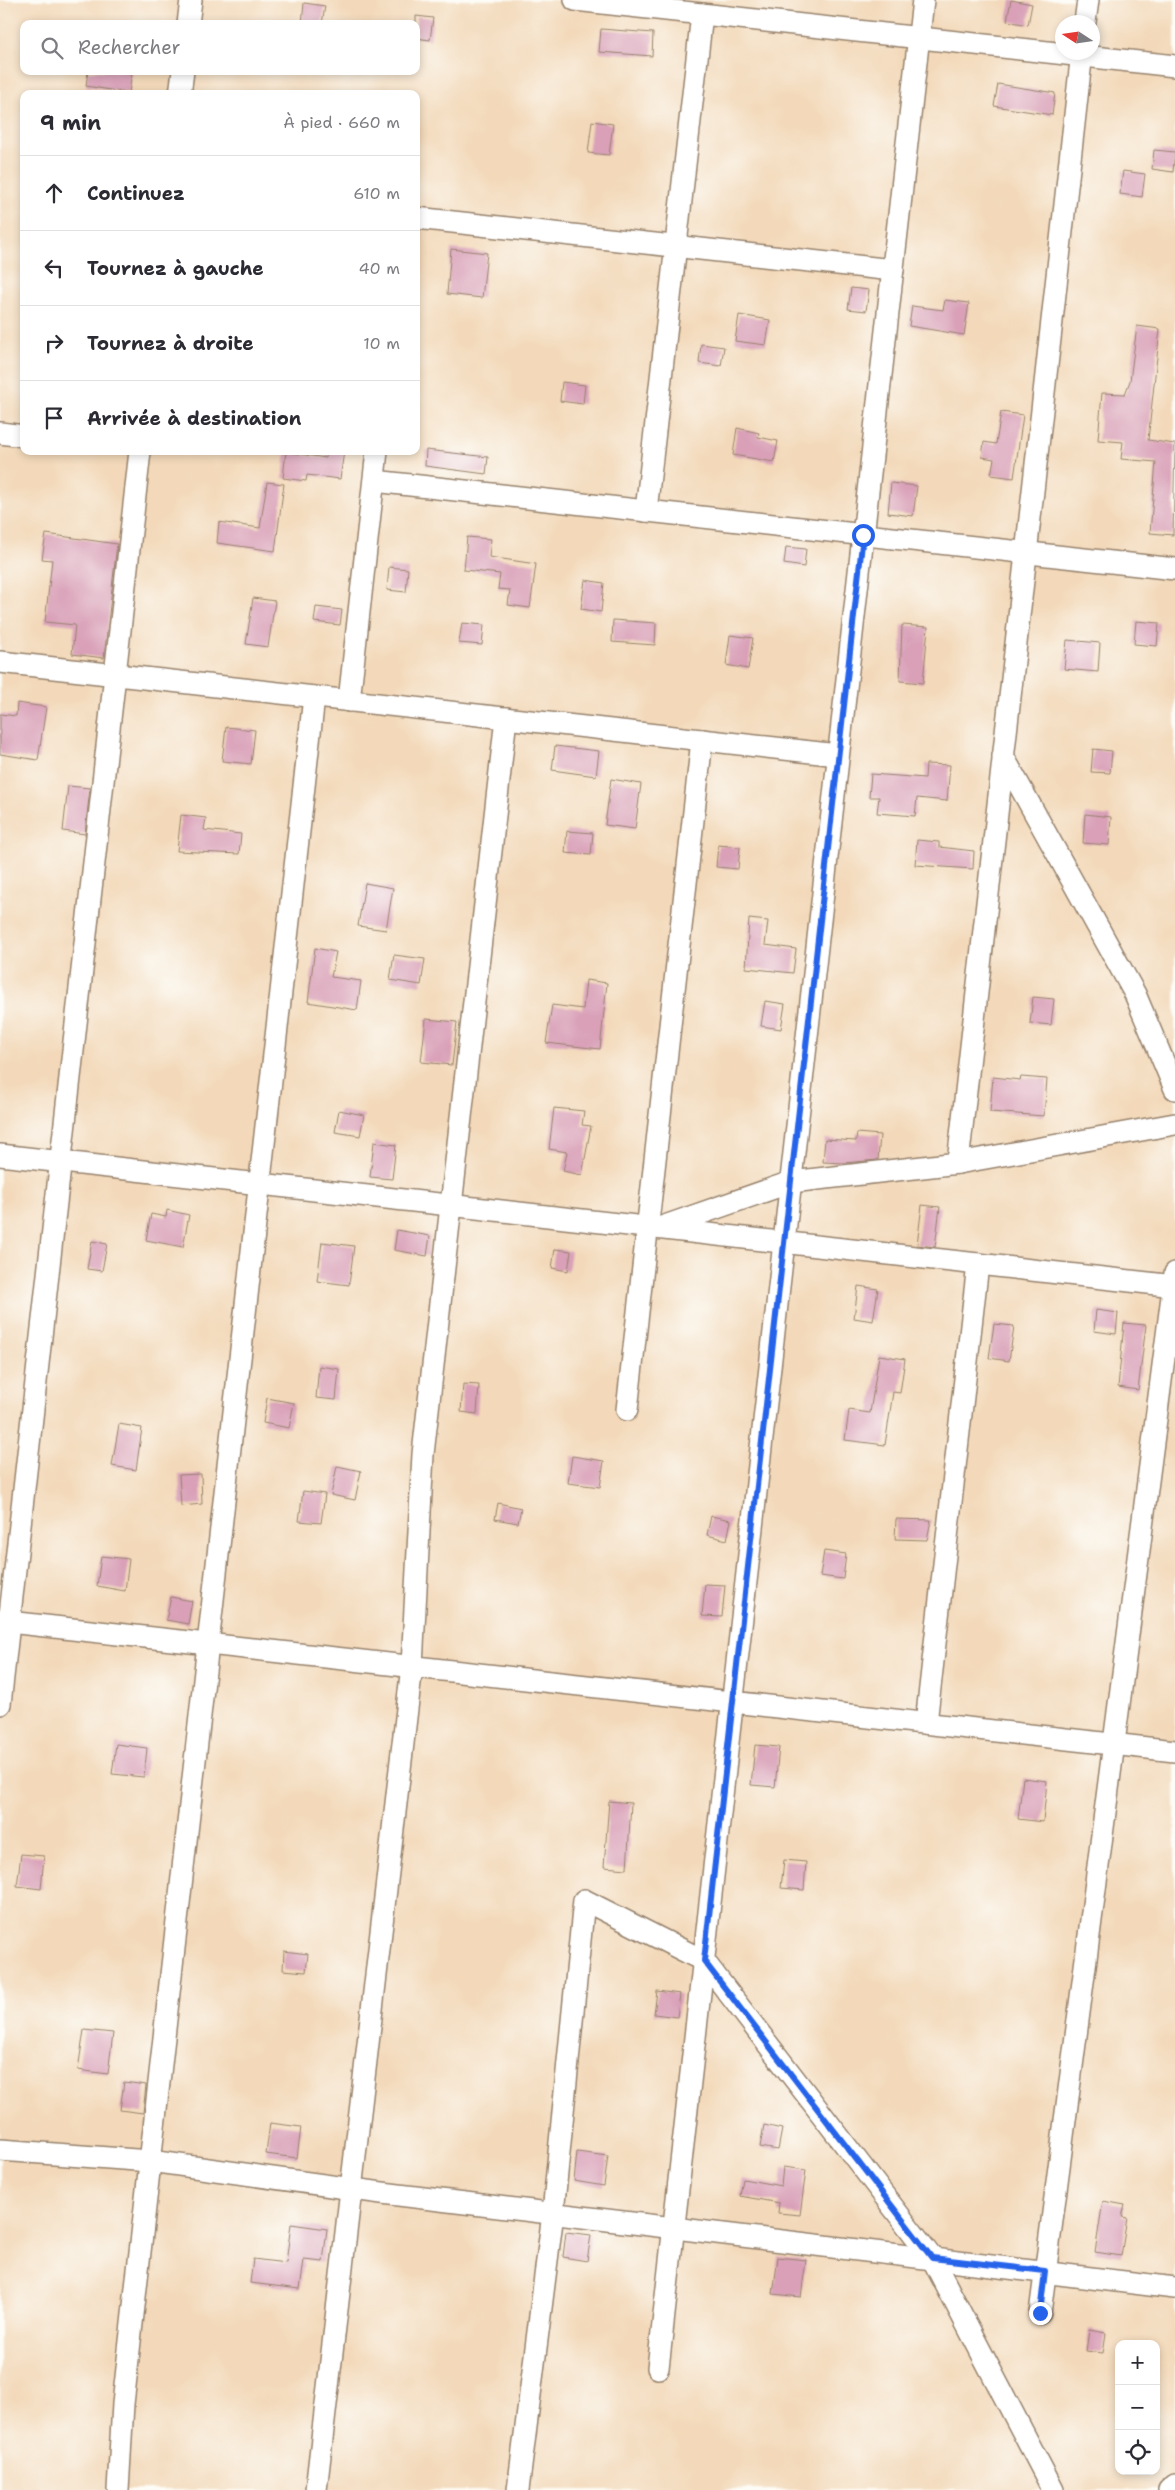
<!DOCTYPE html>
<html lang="fr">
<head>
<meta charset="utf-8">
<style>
  :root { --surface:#fff; --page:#f7f7f7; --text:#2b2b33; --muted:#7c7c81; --line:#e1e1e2 }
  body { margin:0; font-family:"Shantell Sans",sans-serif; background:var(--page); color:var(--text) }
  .controls { position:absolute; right:15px; bottom:15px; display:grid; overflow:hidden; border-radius:10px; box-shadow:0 2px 8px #0003 }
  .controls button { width:45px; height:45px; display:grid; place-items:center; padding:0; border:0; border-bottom:1px solid var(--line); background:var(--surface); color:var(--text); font:25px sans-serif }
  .compass { position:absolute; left:1055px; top:15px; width:45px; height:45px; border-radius:50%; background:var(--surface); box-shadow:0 2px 8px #0003; rotate:282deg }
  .stop { position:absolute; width:15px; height:15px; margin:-11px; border:4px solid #2563eb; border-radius:50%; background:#fff }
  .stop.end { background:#2563eb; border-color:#fff; box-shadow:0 1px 5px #0008 }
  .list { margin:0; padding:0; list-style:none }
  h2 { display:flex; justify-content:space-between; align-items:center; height:65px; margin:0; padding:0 20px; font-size:21px }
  h2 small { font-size:16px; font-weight:400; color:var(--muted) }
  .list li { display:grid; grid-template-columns:32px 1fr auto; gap:15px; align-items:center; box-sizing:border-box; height:75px; padding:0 20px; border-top:1px solid var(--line) }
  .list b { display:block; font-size:19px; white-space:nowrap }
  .list em { font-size:16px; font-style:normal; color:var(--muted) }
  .icon { flex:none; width:28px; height:28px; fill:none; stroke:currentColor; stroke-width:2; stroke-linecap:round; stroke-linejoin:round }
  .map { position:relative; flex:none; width:1175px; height:2490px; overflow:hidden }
  .search { position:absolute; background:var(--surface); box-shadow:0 2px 8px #0003; left:20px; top:20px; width:400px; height:55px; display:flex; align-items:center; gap:12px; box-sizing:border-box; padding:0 18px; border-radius:10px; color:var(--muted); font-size:19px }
  .panel { position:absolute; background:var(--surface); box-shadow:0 2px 8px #0003; left:20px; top:90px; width:400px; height:365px; border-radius:10px }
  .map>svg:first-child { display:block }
  .building { fill:#d9a0b8 }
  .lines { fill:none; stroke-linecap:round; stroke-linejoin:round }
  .minor-casing { stroke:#97826c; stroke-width:24 }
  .minor { stroke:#fff; stroke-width:21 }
  .route { stroke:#2563eb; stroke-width:6 }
</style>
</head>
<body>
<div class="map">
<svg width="1175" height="2490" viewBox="0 0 1175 2490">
  <rect width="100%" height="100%" fill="#fdfcf7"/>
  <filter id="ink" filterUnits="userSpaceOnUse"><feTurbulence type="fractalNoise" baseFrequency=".02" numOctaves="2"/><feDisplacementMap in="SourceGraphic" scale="10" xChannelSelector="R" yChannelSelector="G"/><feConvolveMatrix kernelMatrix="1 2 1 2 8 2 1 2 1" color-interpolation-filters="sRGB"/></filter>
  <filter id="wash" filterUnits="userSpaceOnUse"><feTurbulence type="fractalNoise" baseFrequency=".0096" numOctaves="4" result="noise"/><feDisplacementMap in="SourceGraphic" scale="20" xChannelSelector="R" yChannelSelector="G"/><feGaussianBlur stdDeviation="1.12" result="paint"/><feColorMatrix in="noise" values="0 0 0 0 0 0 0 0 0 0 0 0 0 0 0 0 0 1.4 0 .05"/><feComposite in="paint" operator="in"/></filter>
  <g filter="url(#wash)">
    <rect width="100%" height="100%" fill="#f3d9ba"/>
    <g id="blocks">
      <g class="building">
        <path d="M1011,0L1032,4L1028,25L1007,21Z"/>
        <path d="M304,3L325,6L322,24H302Z"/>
        <path d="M416,16L433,18L430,40L416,38Z"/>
        <path d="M601,29L653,33L652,56L599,52Z"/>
        <path d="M88,71H132L129,93L86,86Z"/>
        <path d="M998,84L1055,93L1052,115L994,106Z"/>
        <path d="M592,121L613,124L609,155L588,153Z"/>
        <path d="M1154,150L1175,152L1173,172L1152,169Z"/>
        <path d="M1123,171L1145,174L1142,197L1120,194Z"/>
        <path d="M451,249L487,253L482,298L447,294Z"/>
        <path d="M851,288L869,290L866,311L848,309Z"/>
        <path d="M945,300L969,303L964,335L909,326L912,306L943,310Z"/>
        <path d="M739,315L770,320L766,345L735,341Z"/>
        <path d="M1137,326L1160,329L1148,440L1175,444L1173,535L1150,533L1156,462L1121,459L1123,442L1098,440L1102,393L1125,394L1130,381Z"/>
        <path d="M701,344L724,347L721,366L699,363Z"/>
        <path d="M562,382L585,385L583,404L560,401Z"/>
        <path d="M1001,412L1023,415L1014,478L991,475L994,459L982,457L984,442L996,444Z"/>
        <path d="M737,428L759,433L758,437L778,441L774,462L733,455Z"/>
        <path d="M426,450L488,457L486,474L425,466Z"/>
        <path d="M326,451H344L340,479L307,475L306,481L283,478L286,452L326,458Z"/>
        <path d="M267,482L284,484L275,551L217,543L219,522L260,528Z"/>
        <path d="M891,483L917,486L913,516L888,513Z"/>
        <path d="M46,534L117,544L104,658L72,654L75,625L45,622L52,560L42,559Z"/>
        <path d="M467,537L491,539L489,557L536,564L530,608L508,605L510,590L498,589L500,574L464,570Z"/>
        <path d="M786,547L806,549L804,567L784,564Z"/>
        <path d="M389,567L408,569L406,592L387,590Z"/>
        <path d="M585,580L604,583L601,612L581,609Z"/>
        <path d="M253,598L275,601L268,647L246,644Z"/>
        <path d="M316,607L342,610L340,625L314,622Z"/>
        <path d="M613,620L656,623L655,645L612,642Z"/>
        <path d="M1136,621L1159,623L1157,646L1134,644Z"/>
        <path d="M462,623L484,625L482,645L459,643Z"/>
        <path d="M902,625L928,627L923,683L900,681Z"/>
        <path d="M730,635L753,638L748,669L726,665Z"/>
        <path d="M1067,640L1100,643L1098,672L1064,669Z"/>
        <path d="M17,703L46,707L38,760L0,754V714L16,716Z"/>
        <path d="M226,727L255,730L251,764L222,761Z"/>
        <path d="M555,746L599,751L596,776L552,770Z"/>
        <path d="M1093,749L1112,751L1110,773L1091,772Z"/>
        <path d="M926,764L950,765L947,801L917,798L915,816L877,813L879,797H869L871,774L925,778Z"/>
        <path d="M611,779L641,784L635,829L605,825Z"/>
        <path d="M68,786L90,788L85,834L63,831Z"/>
        <path d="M1085,814L1111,817L1109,845L1083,843Z"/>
        <path d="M181,815L206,818L204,830L241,834L239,854L177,851Z"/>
        <path d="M567,831L593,833L591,855L565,853Z"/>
        <path d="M917,840L939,842V847L974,851L973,869L915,865Z"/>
        <path d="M718,845L740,847L738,869L716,867Z"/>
        <path d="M365,883L393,888L386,930L358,926Z"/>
        <path d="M749,919L768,921L765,945L796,949L793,973L746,968Z"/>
        <path d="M315,948L336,952L331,977L361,981L357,1010L308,1002Z"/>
        <path d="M394,955L425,959L421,985L390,980Z"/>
        <path d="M586,980L607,983L600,1049L546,1043L552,1005L583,1009Z"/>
        <path d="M1033,997L1054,999L1051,1025L1030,1023Z"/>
        <path d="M765,1001L785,1004L781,1029L761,1026Z"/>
        <path d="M426,1019L457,1022L452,1065L421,1062Z"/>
        <path d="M993,1077L1020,1080L1021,1077L1047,1079L1044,1116L990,1112Z"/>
        <path d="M554,1108L584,1111L582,1125L591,1126L582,1175L563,1171L567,1152L549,1149Z"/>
        <path d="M339,1110L364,1115L360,1136L335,1132Z"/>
        <path d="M857,1133L880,1135L878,1160L843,1163L823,1162L825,1139L856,1141Z"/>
        <path d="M374,1142L396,1145L392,1179L370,1177Z"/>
        <path d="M922,1205L940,1207L935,1247L917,1245Z"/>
        <path d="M167,1210L189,1215L183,1247L146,1240L151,1214L166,1217Z"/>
        <path d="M397,1230L430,1236L427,1256L394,1250Z"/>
        <path d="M92,1241L107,1244L102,1271L87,1269Z"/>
        <path d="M322,1242L354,1246L349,1285L317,1281Z"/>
        <path d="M555,1249L571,1251L568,1271L552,1268Z"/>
        <path d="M858,1286L878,1289L873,1321L854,1318Z"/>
        <path d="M1096,1310L1118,1313L1116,1334L1094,1331Z"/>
        <path d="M1124,1323L1146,1325L1138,1390L1118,1387Z"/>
        <path d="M994,1324L1014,1326L1009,1361L989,1358Z"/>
        <path d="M879,1355L905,1359L900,1393L893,1392L885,1445L845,1440L849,1410L870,1413Z"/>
        <path d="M319,1366L339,1369L336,1400L316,1398Z"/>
        <path d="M463,1384L479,1385L477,1414L461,1412Z"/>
        <path d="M267,1398L294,1403L289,1428L263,1423Z"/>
        <path d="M119,1424L142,1428L136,1470L112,1466Z"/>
        <path d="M572,1456L604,1461L600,1487L568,1483Z"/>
        <path d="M337,1466L361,1471L355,1500L331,1495Z"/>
        <path d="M201,1474L202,1504L181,1506L179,1475Z"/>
        <path d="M303,1491L325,1494L321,1523L299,1521Z"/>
        <path d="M498,1503L521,1508L518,1523L495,1519Z"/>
        <path d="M711,1516L731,1520L727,1540L707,1535Z"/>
        <path d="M896,1519L931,1520L927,1540L895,1539Z"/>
        <path d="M824,1551L846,1554L843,1579L820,1576Z"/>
        <path d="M101,1556L129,1559L125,1591L97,1586Z"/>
        <path d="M705,1584L725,1585L722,1617L702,1616Z"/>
        <path d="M171,1597L192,1601L188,1624L166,1620Z"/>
        <path d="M116,1744L147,1748L144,1777L112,1774Z"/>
        <path d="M755,1745L779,1747L775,1787L751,1785Z"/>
        <path d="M1023,1778L1047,1781L1043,1822L1018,1819Z"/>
        <path d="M609,1801L631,1803L627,1869L604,1867Z"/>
        <path d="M21,1854L44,1856L41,1889L17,1886Z"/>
        <path d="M784,1860L806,1862L804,1890L781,1888Z"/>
        <path d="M284,1951L308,1954L306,1972L283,1970Z"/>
        <path d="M657,1991L680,1994L677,2017L654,2014Z"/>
        <path d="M84,2030L113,2033L108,2074L78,2070Z"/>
        <path d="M124,2082L146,2085L143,2113L120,2110Z"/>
        <path d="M270,2123L301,2127L297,2158L266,2154Z"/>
        <path d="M764,2125L782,2129L778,2150L760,2147Z"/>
        <path d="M577,2152L608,2156L604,2186L574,2181Z"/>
        <path d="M783,2167L806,2170L800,2215L778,2213L779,2203L740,2196L743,2179L781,2186Z"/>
        <path d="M1103,2201L1125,2205L1122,2217L1127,2218L1121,2256L1095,2252Z"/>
        <path d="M291,2224L327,2229L323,2262L304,2260L300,2289L250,2283L253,2259L286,2263Z"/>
        <path d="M566,2232L591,2235L587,2261L563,2257Z"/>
        <path d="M778,2257L806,2260L801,2297L773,2294Z"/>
        <path d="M1089,2330L1106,2333L1103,2353L1086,2351Z"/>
      </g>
    </g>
  </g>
  <g filter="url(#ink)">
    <use href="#blocks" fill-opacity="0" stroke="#97826c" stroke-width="1"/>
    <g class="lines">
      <defs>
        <g id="minor">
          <path d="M575,0L1175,66"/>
          <path d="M1085,22L1088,0"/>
          <path d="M188,24L191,0"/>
          <path d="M180,94L183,71"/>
          <path d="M416,218L893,270"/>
          <path d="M0,433L24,436"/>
          <path d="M374,481L1175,569"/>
          <path d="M646,511L702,14"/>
          <path d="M0,662L838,755"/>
          <path d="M349,701L377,451"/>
          <path d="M1003,756L1135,994L1175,1089"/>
          <path d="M0,1155L1175,1286"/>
          <path d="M958,1163L1082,52"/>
          <path d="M662,1227L791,1182L958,1163L1175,1124"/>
          <path d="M627,1410L702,740"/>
          <path d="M0,1621L1175,1751"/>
          <path d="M0,1704L140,451"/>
          <path d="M926,1723L978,1264"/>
          <path d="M0,2150L150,2161L382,2193L1175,2288"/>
          <path d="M1040,2313L1175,1273"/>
          <path d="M658,2368L923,0"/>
          <path d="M118,2490L123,2404L314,697"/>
          <path d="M316,2490L412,1666L423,1454L506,718"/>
          <path d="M518,2490L553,2213L584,1900L704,1961L932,2258L1053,2490"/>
          <path d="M1169,2490L1175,2485"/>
        </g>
      </defs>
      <use href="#minor" class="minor-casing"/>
      <use href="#minor" class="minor"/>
    </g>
  </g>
  <g class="lines" filter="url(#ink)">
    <path class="route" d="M863,535L704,1961L932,2258L1045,2271L1040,2313"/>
  </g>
</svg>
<div class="controls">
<button>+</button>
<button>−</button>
<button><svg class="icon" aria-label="locate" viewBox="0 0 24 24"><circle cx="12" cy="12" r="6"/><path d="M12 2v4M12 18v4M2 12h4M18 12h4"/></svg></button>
</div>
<svg class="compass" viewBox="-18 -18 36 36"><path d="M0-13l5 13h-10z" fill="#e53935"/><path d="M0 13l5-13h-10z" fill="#7c7c81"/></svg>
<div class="stop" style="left:863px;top:535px"></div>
<div class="stop end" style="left:1040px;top:2313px"></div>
<div class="search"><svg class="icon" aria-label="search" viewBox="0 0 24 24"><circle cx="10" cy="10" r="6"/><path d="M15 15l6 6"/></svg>Rechercher</div>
<section class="panel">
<h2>9 min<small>À pied · 660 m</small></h2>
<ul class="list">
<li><svg class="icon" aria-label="ahead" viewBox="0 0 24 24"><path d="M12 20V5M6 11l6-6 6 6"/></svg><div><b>Continuez</b></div><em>610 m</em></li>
<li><svg class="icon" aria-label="left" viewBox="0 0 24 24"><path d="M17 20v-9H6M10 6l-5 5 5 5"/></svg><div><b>Tournez à gauche</b></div><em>40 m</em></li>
<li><svg class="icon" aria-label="right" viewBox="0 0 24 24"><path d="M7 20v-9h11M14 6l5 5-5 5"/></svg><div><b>Tournez à droite</b></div><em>10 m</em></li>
<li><svg class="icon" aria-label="arrive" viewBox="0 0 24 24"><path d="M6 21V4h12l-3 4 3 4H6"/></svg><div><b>Arrivée à destination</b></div></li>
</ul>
</section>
</div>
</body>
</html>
